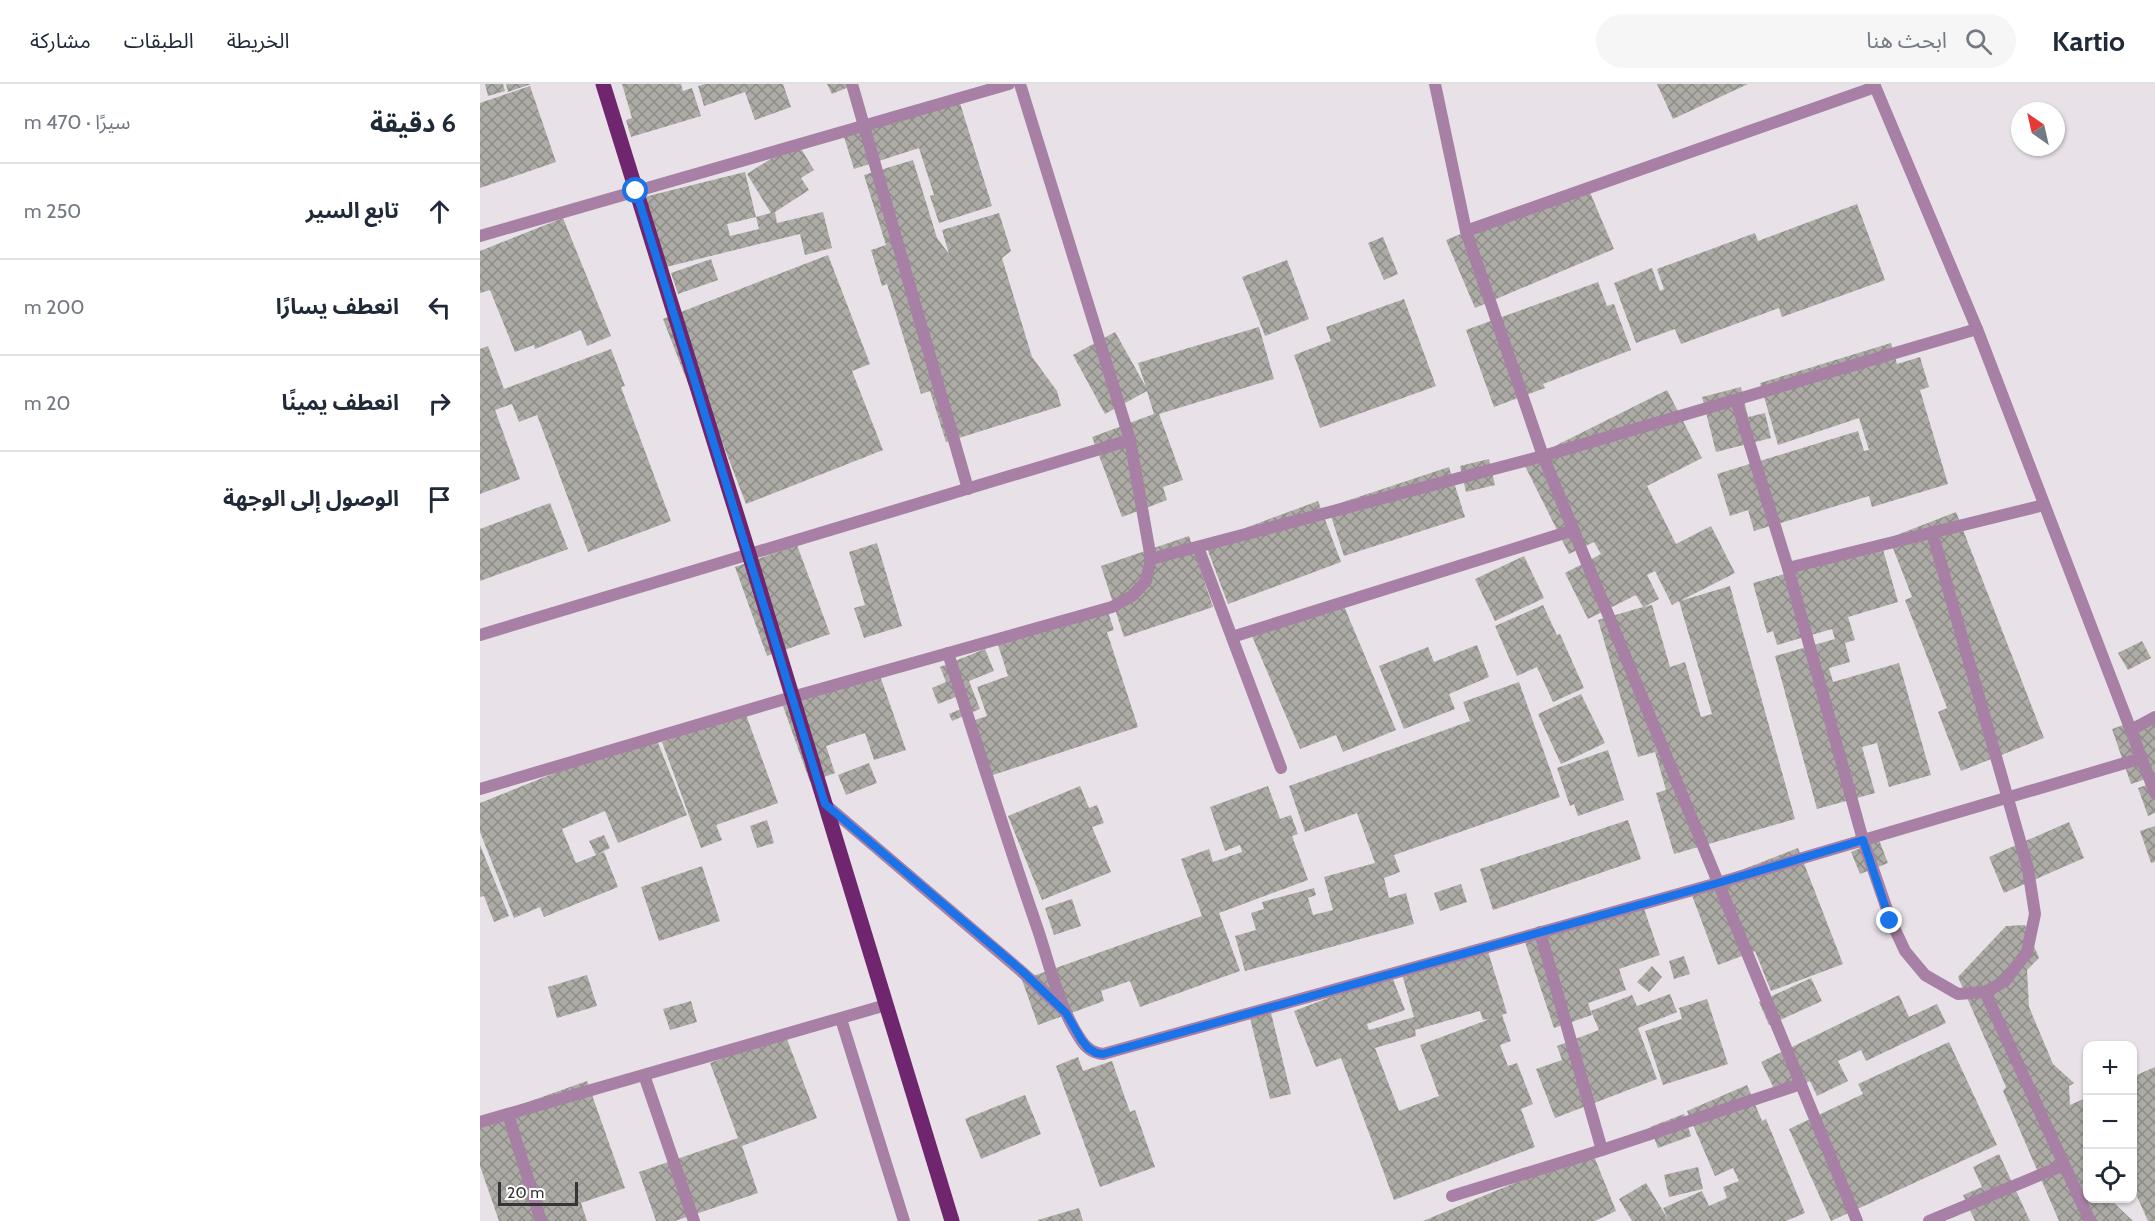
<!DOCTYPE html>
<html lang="ar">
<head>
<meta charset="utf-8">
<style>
  :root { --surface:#fff; --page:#f6f6f7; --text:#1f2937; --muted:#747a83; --line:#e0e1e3 }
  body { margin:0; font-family:Cabin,"Noto Sans Arabic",sans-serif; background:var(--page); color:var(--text); direction:rtl }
  .controls { position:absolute; right:18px; bottom:18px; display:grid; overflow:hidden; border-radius:12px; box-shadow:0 2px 4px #0004 }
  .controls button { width:54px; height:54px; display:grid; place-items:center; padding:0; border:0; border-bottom:2px solid var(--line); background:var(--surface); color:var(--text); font:30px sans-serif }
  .compass { position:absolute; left:1531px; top:18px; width:54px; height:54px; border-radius:50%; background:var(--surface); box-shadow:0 2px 4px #0004; rotate:326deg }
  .scale { position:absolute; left:18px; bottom:15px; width:80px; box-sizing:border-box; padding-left:6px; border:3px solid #363436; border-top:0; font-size:16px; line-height:21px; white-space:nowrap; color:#363436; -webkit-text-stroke:4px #fff; paint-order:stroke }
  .stop { position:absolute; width:18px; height:18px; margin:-14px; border:4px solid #1a73e8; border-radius:50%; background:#fff }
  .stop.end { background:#1a73e8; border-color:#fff; box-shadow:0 2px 6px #0008 }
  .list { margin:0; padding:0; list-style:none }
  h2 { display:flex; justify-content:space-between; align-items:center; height:78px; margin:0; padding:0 24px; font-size:26px }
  h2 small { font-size:20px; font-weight:400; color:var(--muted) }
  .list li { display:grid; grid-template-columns:39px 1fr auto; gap:18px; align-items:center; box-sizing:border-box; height:96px; padding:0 24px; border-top:2px solid var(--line) }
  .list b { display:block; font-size:22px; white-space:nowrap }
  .list em { font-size:20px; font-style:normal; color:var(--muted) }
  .icon { flex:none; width:33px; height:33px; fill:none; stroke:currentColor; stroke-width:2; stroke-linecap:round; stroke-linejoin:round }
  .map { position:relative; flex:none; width:1675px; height:1137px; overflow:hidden; direction:ltr }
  header { display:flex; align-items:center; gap:36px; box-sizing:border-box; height:84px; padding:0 30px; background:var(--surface); border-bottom:2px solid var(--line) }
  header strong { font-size:28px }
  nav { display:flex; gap:33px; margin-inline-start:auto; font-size:21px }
  .search { width:420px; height:54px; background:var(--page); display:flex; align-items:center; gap:15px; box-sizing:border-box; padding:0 21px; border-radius:33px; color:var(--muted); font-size:22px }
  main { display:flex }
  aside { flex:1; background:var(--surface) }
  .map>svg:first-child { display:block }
  .building { fill:url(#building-cross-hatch); fill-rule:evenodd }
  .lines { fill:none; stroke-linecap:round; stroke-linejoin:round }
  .minor { stroke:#a87fa5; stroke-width:12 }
  .tertiary { stroke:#a87fa5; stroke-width:12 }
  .primary { stroke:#70266e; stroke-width:15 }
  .route { stroke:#1a73e8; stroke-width:8 }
</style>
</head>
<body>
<header>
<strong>Kartio</strong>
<div class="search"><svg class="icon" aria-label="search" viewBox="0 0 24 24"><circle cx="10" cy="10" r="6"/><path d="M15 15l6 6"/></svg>ابحث هنا</div>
<nav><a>الخريطة</a><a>الطبقات</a><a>مشاركة</a></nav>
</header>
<main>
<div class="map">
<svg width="1675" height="1137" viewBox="0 0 1675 1137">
  <defs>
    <pattern id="building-cross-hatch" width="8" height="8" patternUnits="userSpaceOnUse" patternTransform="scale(1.5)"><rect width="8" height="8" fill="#adaba5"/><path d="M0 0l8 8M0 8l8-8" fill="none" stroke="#8e8c87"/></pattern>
  </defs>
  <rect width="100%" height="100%" fill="#e8e2e8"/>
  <g class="building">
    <path d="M5,0H23L25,7L8,12Z"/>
    <path d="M26,0H51L28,8Z"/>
    <path d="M142,0H201L203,7L212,4L221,32L151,53L146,36L152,34Z"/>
    <path d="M225,0H303L311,23L275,36L265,8L224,22L218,2Z"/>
    <path d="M347,0H376L352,10Z"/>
    <path d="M1177,0H1268L1193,35Z"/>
    <path d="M50,2L76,78L0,104V19Z"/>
    <path d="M479,16L512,122L459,139L450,112L454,111L439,64L374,85L364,53Z"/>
    <path d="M317,58L334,86L321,94L329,106L295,128L297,139L343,128L352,164L325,171L320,150L182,184L164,113L265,88L276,133L247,140L250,152L279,145L276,133L291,129L267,90Z"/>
    <path d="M433,76L457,154L469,170L462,146L519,129L531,167L522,174L552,273L577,307L581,322L466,358L450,307L441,310L407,200L402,202L391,166L406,161L384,91Z"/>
    <path d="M1106,99L1134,165L995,224L966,156Z"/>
    <path d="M1377,120L1405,196L1302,233L1299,224L1201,260L1195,245L1156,259L1134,199L1172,184L1180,207L1184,205L1177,185L1275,149L1278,157Z"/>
    <path d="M83,134L131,252L107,262L101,246L55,265L54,261L35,268L10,206L0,209V167Z"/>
    <path d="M903,153L918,190L904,196L888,159Z"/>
    <path d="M348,171L390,280L372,287L403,366L266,420L236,342L226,346L183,235Z"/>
    <path d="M231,175L238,196L198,210L191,189Z"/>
    <path d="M807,176L829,235L785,252L762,193Z"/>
    <path d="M1118,198L1127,222L1134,220L1151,266L1063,300L1065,304L1014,323L986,246Z"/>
    <path d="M924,215L956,302L840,344L814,271L851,257L846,243Z"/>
    <path d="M779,243L794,295L679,330L703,396L683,403L687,416L642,433L612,353L674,330L667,307L625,330L593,271L635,248L666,303L658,279Z"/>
    <path d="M1411,259L1417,280L1440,273L1449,303L1440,306L1468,400L1392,423L1389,412L1274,447L1268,426L1250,432L1237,390L1378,347L1384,367L1389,366L1379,334L1298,361L1280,299Z"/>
    <path d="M8,262L24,305L131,265L145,302L141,303L191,437L108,468L57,331L39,338L32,320L15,326L40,395L0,410V265Z"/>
    <path d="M1261,303L1268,333L1285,329L1291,354L1236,368L1222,313Z"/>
    <path d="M1187,306L1222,374L1167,402L1196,460L1231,442L1255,489L1200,517L1250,502L1315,735L1194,770L1176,709L1186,706L1175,668L1158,673L1118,536L1163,523L1156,511L1108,535L1085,489L1121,470L1114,458L1089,470L1043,378ZM1175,487L1192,521L1199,517L1232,630L1221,633L1205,578L1190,583L1172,521L1164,523L1179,515L1167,491Z"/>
    <path d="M1009,375L1015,401L986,408L980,382Z"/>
    <path d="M969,383L985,433L864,472L848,423Z"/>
    <path d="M838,417L861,478L748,520L725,459Z"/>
    <path d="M70,419L88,465L0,497V445Z"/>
    <path d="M1476,428L1564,654L1481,687L1458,628L1467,624L1425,516L1432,513L1409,454Z"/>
    <path d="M709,452L733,523L644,553L621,482Z"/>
    <path d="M397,459L422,542L384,554L374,524L385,521L369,468Z"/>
    <path d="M317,461L350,550L287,572L255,483Z"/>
    <path d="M1402,462L1418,518L1368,533L1375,556L1365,559L1370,578L1349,584L1353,598L1419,579L1451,691L1409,703L1397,659L1382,663L1395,709L1337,725L1295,572L1355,555L1352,545L1297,561L1293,547L1287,549L1273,499Z"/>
    <path d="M1044,472L1064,514L1015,537L995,495Z"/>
    <path d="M861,515L916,646L863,668L856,651L820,665L772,552Z"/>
    <path d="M1063,521L1077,551L1080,550L1104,604L1073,618L1057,583L1037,592L1015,542Z"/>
    <path d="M626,522L634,546L627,548L658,643L507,693L489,638L507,632L497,603L528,592L517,558Z"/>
    <path d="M1662,557L1671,574L1648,586L1638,569Z"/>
    <path d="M997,561L1009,593L969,610L975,625L924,645L899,582L948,563L954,578Z"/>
    <path d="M505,565L514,587L489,597L500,625L472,637L469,630L486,623L481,611L458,620L452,604L466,598L460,583Z"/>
    <path d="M399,589L426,666L394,676L385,649L346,662L355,689L330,698L303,622Z"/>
    <path d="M1039,598L1080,713L914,771L920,788L904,794L909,814L926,809L934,840L765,887L755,852L776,846L771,829L784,825L782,818L834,804L836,811L828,814L833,831L853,826L844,793L895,779L877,729L825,748L809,702L990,637L983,618Z"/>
    <path d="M1101,610L1125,659L1081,680L1058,630Z"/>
    <path d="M265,628L298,719L236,741L242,756L221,764L182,658Z"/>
    <path d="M1675,630V692L1651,700L1632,645Z"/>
    <path d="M174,649L207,731L138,759L125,727L82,745L96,779L124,768L138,803L64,833L60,823L34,834L0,748V719Z"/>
    <path d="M1128,666L1144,716L1098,732L1094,720L1090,722L1077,684Z"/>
    <path d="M389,679L397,699L366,711L358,691Z"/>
    <path d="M1675,698V729L1668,732L1658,704Z"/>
    <path d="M600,702L609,724L617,721L624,739L612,743L631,788L562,816L528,732Z"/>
    <path d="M788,702L800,735L811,731L818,750L812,752L828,796L739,829L760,887L660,923L650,897L621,907L624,917L558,941L542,896L722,832L701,775L729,765L733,778L762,768L760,761L745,767L730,723Z"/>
    <path d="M287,736L294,759L277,764L270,742Z"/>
    <path d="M1148,736L1161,775L1013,826L1000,785Z"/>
    <path d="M1589,738L1604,774L1524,809L1509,773Z"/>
    <path d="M1675,742V778L1671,779L1660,747Z"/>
    <path d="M124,751L130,764L116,771L109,757Z"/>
    <path d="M1399,756L1408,779L1380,790L1371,768Z"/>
    <path d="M0,761L29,832L14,838L4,812L0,813Z"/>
    <path d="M1318,764L1363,880L1291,907L1275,867L1238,881L1210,806Z"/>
    <path d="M222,782L240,837L179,857L161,803Z"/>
    <path d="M981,800L987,818L960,827L954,809Z"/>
    <path d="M592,815L601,842L574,851L565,824Z"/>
    <path d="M1162,819L1180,871L1139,885L1146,906L1108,919L1112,931L1074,944L1045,858Z"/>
    <path d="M1545,841L1559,874L1547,886L1549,923L1573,980L1594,999L1589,1002L1590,1021L1608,1013V1114H1636L1633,1118L1653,1137H1579L1523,1007L1526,1003L1478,893L1526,842Z"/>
    <path d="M1005,858L1027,929L1022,931L1031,957L1020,961L1028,982L1037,979L1053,1020L1041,1025L1055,1063L914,1116L861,974L836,983L814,927L911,890L925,926L887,940L889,946L934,933L920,883ZM1000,927L1003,936L1010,935L940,961L959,1012L919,1027L895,964L936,952L935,946Z"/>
    <path d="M1204,872L1210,890L1194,895L1189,877Z"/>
    <path d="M1172,882L1182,893L1169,908L1157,898Z"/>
    <path d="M107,891L117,922L77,934L68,903Z"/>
    <path d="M1331,894L1342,917L1289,941L1279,918Z"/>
    <path d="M1190,910L1197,928L1158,944L1177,995L1075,1034L1056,985L1082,976L1077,962L1119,946L1111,927L1152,911L1157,922Z"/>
    <path d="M1419,911L1429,933L1457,920L1466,939L1386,977L1381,966L1358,977L1368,997L1337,1012L1330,997L1298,1013L1281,978Z"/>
    <path d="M1227,915L1248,980L1183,1001L1165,947L1202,935L1199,924Z"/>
    <path d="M211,917L217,938L190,946L183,925Z"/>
    <path d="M791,929L811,1010L790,1015L770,934Z"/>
    <path d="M305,950L337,1034L262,1062L278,1109L195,1137H176L159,1088L258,1054L230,979Z"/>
    <path d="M1469,958L1517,1061L1351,1137L1309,1045L1383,1010L1378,1000Z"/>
    <path d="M598,973L603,987L632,977L650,1028L655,1026L675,1083L620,1103L576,982Z"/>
    <path d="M1675,983V1137H1668L1655,1108V1098L1652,1096V993Z"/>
    <path d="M107,997L145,1104L101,1119L107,1137H19L0,1082V1035Z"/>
    <path d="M1267,1001L1282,1037L1286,1035L1325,1129L1306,1137H1152L1139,1115L1166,1099L1188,1135L1183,1124L1222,1107L1229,1122L1247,1114L1243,1103L1259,1097L1253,1084L1235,1092L1207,1027Z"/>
    <path d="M545,1011L561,1050L501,1075L485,1035Z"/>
    <path d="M1204,1030L1211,1052L1178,1064L1170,1043Z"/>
    <path d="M1112,1067L1136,1127L1115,1137H943Z"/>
    <path d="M1519,1070L1550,1137H1495L1483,1111L1502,1103L1493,1083Z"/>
    <path d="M1218,1083L1223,1105L1189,1113L1184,1091Z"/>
    <path d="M599,1124L603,1137H558V1136Z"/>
  </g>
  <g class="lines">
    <g class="minor">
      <path d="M372,0L488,405"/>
      <path d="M955,0L986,147L1063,372L1377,1137"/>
      <path d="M986,147L1395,3"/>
      <path d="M0,152L529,0"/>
      <path d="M1256,316L1308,484L1383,756L1411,837L1425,867L1445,891L1478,910L1505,908L1525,897L1547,868L1555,830L1548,785L1452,448"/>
      <path d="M718,463L801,684"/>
      <path d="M671,475L1063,372L1497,245"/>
      <path d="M1308,484L1564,421"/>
      <path d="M0,551L650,356"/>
      <path d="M752,553L1094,446"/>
      <path d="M468,569C497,661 526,754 558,846C570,882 579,924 601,956C606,964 613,969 623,970L1238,799L1662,674"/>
      <path d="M1651,646L1675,633"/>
      <path d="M0,705L312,613L632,523L652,512L666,497L671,475L650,356L540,0"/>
      <path d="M345,720L541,887L586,928"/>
      <path d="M1060,848L1122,1066L1321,1000"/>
      <path d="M1505,908L1610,1137"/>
      <path d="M361,935L424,1137"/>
      <path d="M164,991L214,1137"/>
      <path d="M28,1030L61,1137"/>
      <path d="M0,1038L406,921"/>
      <path d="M972,1112L1122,1066"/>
      <path d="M1449,1137L1584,1081"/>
    </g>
    <path class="tertiary" d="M1394,0L1497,245L1675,709"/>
    <path class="primary" d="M123,0L269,470L472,1137"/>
  </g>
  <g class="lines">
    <path class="route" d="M156,107L345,720L542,887L586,929L601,955L608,964L616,969L623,970L1238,799L1383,756L1410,837"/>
  </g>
</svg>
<div class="controls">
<button>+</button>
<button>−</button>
<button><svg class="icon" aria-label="locate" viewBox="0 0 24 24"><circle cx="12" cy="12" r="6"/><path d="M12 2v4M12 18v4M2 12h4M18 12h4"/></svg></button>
</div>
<svg class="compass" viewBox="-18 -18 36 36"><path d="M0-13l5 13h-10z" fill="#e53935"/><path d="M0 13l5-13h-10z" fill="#747a83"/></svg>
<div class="scale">20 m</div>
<div class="stop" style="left:156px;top:107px"></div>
<div class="stop end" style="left:1410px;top:837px"></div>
</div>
<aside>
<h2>6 دقيقة<small>سيرًا · 470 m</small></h2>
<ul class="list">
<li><svg class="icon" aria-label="ahead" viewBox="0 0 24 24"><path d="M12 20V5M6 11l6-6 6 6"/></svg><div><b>تابع السير</b></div><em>250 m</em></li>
<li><svg class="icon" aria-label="left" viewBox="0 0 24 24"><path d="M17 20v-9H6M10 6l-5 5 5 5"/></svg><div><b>انعطف يسارًا</b></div><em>200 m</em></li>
<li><svg class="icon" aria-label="right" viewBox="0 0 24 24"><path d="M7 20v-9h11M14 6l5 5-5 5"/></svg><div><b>انعطف يمينًا</b></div><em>20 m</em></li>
<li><svg class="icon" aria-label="arrive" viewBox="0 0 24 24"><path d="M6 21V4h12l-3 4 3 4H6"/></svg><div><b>الوصول إلى الوجهة</b></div></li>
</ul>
</aside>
</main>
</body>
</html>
